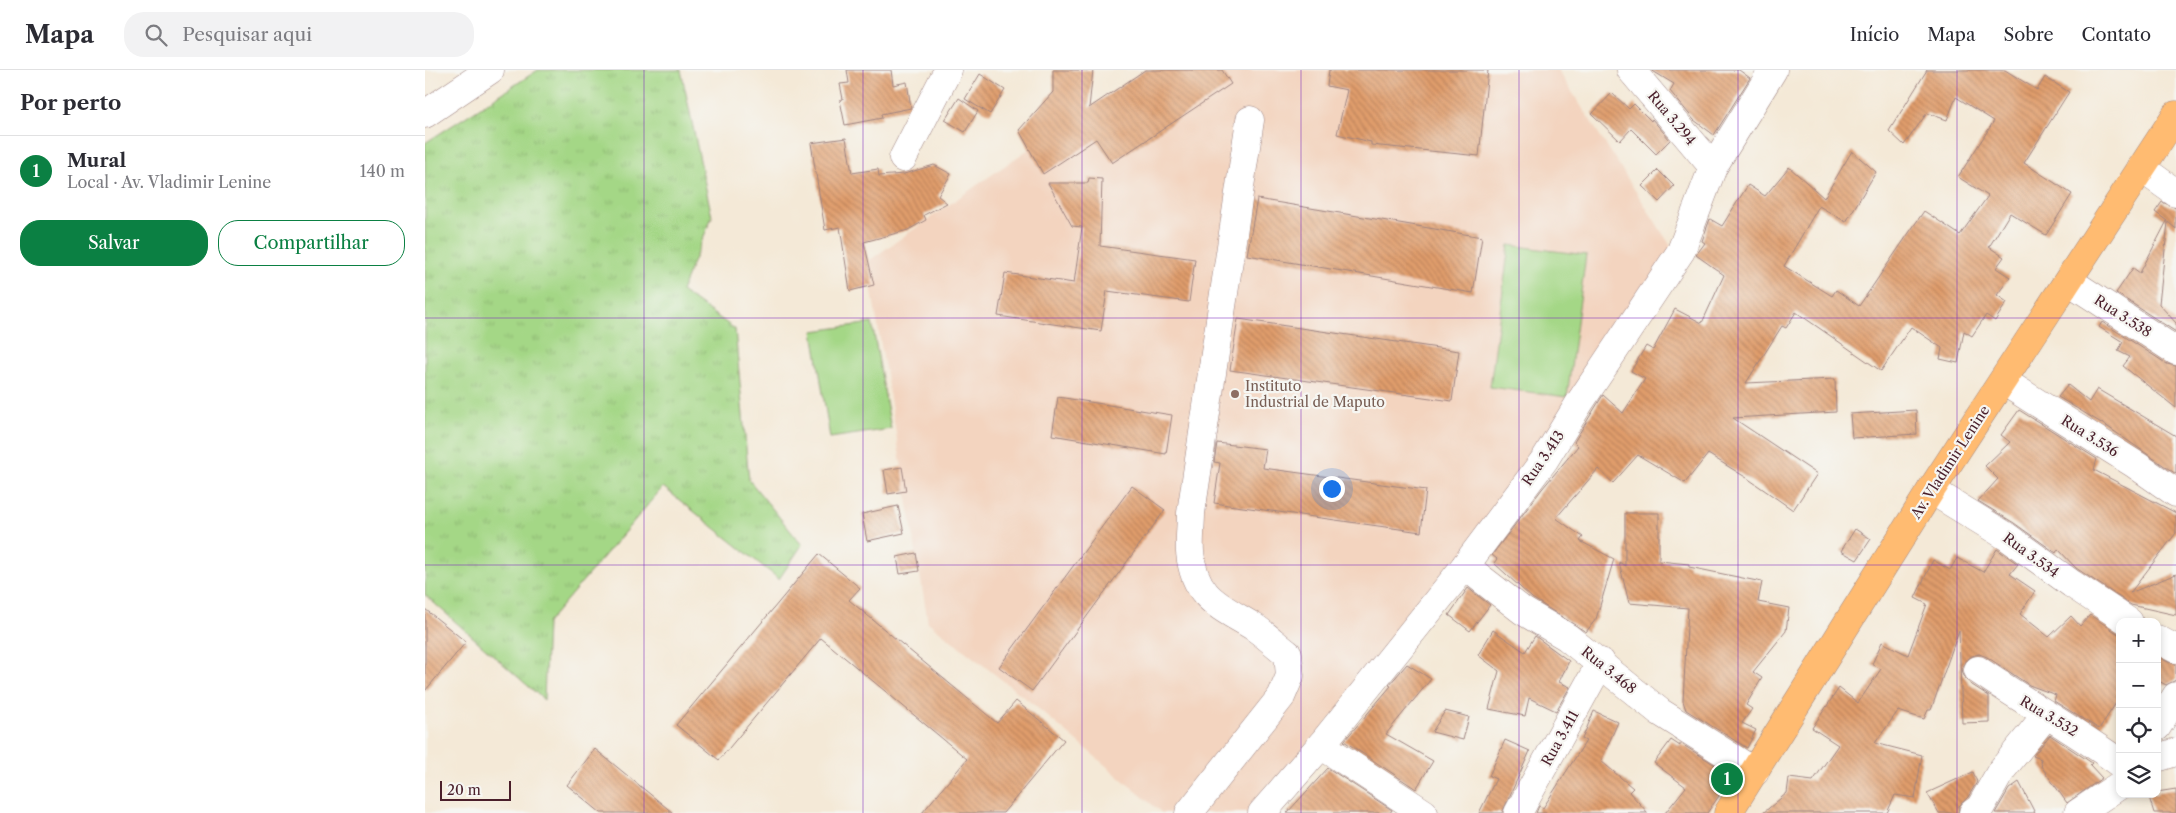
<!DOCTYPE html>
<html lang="pt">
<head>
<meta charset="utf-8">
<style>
  :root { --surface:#fff; --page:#f2f2f3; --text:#2b2b33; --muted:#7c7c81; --line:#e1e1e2; --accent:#0b8043 }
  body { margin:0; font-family:"Libre Caslon Text",serif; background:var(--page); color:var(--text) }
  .controls { position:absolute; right:15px; bottom:15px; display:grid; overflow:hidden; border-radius:10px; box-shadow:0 2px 8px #0003 }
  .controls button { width:45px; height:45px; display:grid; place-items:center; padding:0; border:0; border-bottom:1px solid var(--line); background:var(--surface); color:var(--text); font:25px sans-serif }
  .scale { position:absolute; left:15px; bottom:12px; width:71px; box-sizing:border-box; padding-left:5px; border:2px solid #4a1f2b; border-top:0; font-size:14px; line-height:18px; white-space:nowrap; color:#4a1f2b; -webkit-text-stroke:4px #f6f6f2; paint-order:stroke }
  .you { position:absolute; left:906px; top:418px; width:18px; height:18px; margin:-12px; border:4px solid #fff; border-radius:50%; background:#1a73e8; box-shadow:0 0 0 8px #1a73e833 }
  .badge { display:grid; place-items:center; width:32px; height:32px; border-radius:50%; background:var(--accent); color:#fff; font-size:16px; font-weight:700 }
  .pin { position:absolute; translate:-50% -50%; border:2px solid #fff; box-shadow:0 1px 5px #0006 }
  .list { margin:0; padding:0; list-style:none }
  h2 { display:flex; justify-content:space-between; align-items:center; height:65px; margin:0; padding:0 20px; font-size:21px }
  h2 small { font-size:16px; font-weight:400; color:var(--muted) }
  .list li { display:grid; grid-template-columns:32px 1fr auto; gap:15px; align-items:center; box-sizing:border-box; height:70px; padding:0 20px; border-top:1px solid var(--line) }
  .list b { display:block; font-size:19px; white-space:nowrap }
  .list p { margin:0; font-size:16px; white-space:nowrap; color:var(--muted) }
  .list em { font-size:16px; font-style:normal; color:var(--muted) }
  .actions { display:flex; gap:10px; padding:15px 20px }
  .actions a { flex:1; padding:11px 0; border:1px solid var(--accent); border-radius:20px; text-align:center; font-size:18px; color:var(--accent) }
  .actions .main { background:var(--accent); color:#fff }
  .icon { flex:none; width:28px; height:28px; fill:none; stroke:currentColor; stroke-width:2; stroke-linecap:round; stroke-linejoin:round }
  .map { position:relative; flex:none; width:1751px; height:743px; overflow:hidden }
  header { display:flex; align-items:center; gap:30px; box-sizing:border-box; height:70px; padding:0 25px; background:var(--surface); border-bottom:1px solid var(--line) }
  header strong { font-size:24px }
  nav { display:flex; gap:28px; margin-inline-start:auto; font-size:18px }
  .search { width:350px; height:45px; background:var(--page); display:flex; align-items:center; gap:12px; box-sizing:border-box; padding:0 18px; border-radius:20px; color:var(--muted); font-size:19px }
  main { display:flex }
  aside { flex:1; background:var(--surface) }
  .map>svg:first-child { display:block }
  .built { fill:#f3d4bf }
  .grass { fill:url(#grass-tufts); stroke:#777b58 }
  .pitch { fill:#a4d786; stroke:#777b58 }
  .building { fill:url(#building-back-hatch) }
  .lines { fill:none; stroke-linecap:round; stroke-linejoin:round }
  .minor-casing { stroke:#9f8481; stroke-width:29 }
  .major-casing { stroke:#9f8481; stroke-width:29 }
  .minor { stroke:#fff; stroke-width:28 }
  .major { stroke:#ffbb71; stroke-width:28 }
  .grid { fill:none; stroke:#7b2cbf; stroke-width:1; stroke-opacity:0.55 }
  .education-dot { fill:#8d6e63; stroke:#f6f6f2; stroke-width:2 }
  .labels { text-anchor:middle; stroke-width:4.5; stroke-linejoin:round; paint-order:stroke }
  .street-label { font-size:14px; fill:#4a1f2b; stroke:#f6f6f2 }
  .education-label { font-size:14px; fill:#785e54; stroke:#f6f6f2; text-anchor:start }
</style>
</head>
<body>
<header>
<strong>Mapa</strong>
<div class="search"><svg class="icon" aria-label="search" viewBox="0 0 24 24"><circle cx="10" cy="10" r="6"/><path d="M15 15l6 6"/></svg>Pesquisar aqui</div>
<nav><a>Início</a><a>Mapa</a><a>Sobre</a><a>Contato</a></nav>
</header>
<main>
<aside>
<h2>Por perto<small></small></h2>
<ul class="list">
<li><span class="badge">1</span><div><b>Mural</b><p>Local · Av. Vladimir Lenine</p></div><em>140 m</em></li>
</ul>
<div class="actions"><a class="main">Salvar</a><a>Compartilhar</a></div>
</aside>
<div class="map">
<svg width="1751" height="743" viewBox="0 0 1751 743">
  <defs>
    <pattern id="grass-tufts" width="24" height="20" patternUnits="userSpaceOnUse" patternTransform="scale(1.25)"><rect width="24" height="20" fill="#a4d786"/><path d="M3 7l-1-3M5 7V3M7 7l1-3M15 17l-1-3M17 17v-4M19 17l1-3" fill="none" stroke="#8fb874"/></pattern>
    <pattern id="building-back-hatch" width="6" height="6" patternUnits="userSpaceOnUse" patternTransform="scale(1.25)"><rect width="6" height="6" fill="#e09d6c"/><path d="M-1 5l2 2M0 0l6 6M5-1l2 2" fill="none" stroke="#b87f59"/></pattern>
  </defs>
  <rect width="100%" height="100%" fill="#f6f6f2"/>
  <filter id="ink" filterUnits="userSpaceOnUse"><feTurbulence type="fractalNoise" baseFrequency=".02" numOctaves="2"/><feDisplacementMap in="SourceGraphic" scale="10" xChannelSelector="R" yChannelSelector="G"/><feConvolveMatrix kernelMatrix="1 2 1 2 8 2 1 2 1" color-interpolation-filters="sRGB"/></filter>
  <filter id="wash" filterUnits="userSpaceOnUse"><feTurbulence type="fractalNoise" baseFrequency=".0096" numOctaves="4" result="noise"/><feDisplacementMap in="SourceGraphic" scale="20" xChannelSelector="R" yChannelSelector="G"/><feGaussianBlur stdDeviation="1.12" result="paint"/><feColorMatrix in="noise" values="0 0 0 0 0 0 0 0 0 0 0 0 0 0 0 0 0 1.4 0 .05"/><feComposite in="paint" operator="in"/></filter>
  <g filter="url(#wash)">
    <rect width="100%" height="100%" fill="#f4e9d7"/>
    <path class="built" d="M720,0H1133L1249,181L1122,379L829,743H737L609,635L503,552L442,192L624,65Z"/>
    <path class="grass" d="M113,0H256L287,147L256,221L310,259L324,410L377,475L354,509L238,417L122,553L119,630L0,525V462L2,459L0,458V73Z"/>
    <g class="pitch">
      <path d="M1084,175L1161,185L1142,327L1065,317Z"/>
      <path d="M447,253L466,359L405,368L388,261Z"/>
    </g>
    <g id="blocks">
      <g class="building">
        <path d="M422,0H466L468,15L482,12L486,38L456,44L457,48L420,55L415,30L418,29L415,14L424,13Z"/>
        <path d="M628,0H668L664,38L720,0H797L806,14L687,93L671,69L618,104L594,60L628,22Z"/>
        <path d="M904,0H1063L1054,86L946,75V72L912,64L922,20L902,16Z"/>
        <path d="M1226,0H1314L1325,8L1289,65L1269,50L1245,21L1249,14Z"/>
        <path d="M1502,0H1580L1612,20L1620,7L1644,22L1599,93L1647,124L1621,165L1585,143L1564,177L1579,187L1571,198L1585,207L1572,225L1582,232L1570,251L1561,245L1547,266L1539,261L1533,293L1515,289L1517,278L1486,257L1456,301L1371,242L1361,258L1357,256L1321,313L1410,309L1411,342L1308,348L1392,404L1368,440L1322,408L1283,384L1260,413L1213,385L1188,413L1173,399L1131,448L1158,467L1155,471L1189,489L1171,549L1161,562L1107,528L1069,493L1072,489L1067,485L1117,419L1153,376L1149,372L1178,325L1198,343L1220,309L1206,301L1221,276L1228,280L1250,239L1277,253L1299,205L1271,185L1280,173L1277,171L1285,149L1297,156L1323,115L1340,126L1364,97L1399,128L1427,81L1451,102L1421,152L1394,136L1359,196L1407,226L1411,220L1434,236L1499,141L1535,165L1563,126L1533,107L1569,51L1531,27L1522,50L1502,43L1479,75L1464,61Z"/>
        <path d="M555,4L580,20L565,44L540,29Z"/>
        <path d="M1187,23L1204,39L1209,34L1226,51L1227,49L1245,70L1231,84L1206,59L1195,71L1167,44Z"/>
        <path d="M534,28L553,41L540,62L520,50Z"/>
        <path d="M421,68L427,103L453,99L454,106L479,104L509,95L526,104L513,126L522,133L499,145L501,150L483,160L439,172L449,215L425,221L415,157L400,160L386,73Z"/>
        <path d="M1233,100L1249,116L1234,132L1217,116Z"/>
        <path d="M664,108L677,109L675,176L770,189L764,232L682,221L676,261L573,246L580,203L649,213L657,157L647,156L623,113H663Z"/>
        <path d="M832,129L1057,167L1048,223L822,185Z"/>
        <path d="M1737,132L1751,138V159L1743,152L1734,234L1751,253V262L1691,223L1708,198L1715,203L1742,151L1730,142Z"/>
        <path d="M813,249L1034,281L1027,331L805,300Z"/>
        <path d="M1677,252L1742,294L1751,296V338L1698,296L1705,287L1693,281L1698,272L1674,257Z"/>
        <path d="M1643,315L1664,332L1672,319L1751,366V404L1683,357L1633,327Z"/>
        <path d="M633,327L747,345L741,384L627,365Z"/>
        <path d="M1491,340L1492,364L1427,368L1425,344Z"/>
        <path d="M1594,340L1672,389L1669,400L1751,443V463L1705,523L1751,504V545L1706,535L1651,498L1633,479L1631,483L1589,453L1553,431L1573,409L1560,396L1585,372L1576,365Z"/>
        <path d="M792,373L841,379L838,398L1001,420L996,462L789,433L795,393L789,392Z"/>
        <path d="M477,397L481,421L463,424L459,400Z"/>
        <path d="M707,416L740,440L607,621L574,597Z"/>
        <path d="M473,436L479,463L442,471L437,444Z"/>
        <path d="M1200,443H1234V491L1264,494V497L1337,512L1333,532L1364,538L1361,561L1328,602L1337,608L1321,635L1327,639L1317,653L1331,660L1322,678L1261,640L1258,631L1263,538L1204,533L1194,492L1200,496Z"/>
        <path d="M1430,459L1446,469L1432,490L1416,481Z"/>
        <path d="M1572,479L1593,494L1585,504L1610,521L1595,544L1624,567L1646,546L1655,556L1665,545L1695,565V627L1674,659L1629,631L1631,625L1604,615L1562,587L1554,584L1547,586L1540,591L1537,599L1539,606L1544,613L1564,626V652L1537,653L1534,560L1506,640H1503L1499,649L1473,641L1450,673L1497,685L1490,728L1470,725L1462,743H1338L1362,723L1364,708L1388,711L1413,675L1387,658L1414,618L1433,633L1456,599L1447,594L1457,572L1483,585L1502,534L1490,528L1508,490L1525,500L1532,488L1558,502Z"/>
        <path d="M491,483L494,501L475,504L472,487Z"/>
        <path d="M394,484L435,518L424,530L572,653L591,631L639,670L578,743H497L542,689L396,568L294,690L251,655Z"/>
        <path d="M1043,518L1065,535L1045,561L1024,545Z"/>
        <path d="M0,539L41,572L0,621Z"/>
        <path d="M1068,560L1100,582L1110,566L1144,591L1134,612L1145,617L1131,641L1104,628L1100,646L1064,639L1074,601L1053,585Z"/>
        <path d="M1732,587L1751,595V610L1741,615L1732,610Z"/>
        <path d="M982,594L1006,609L961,664L1008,691L991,719L919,671L966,616L964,615Z"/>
        <path d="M1020,641L1044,647L1038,670L1007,662Z"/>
        <path d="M1169,641L1193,652L1176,691L1208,718L1204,722L1223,743H1111L1114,736L1118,738L1161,671L1157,669Z"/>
        <path d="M1625,665L1667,693L1665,695L1677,708L1642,733L1616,696L1617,695L1615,692L1616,689L1608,686Z"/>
        <path d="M1080,670L1105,681L1077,743H1054L1071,709L1064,706Z"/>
        <path d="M1246,670L1255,676V673L1308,706L1282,743H1240L1261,717L1229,693Z"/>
        <path d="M170,679L248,743H176L142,715Z"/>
        <path d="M903,698L967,740L965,743H862Z"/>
        <path d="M1548,702L1552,712L1543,727L1534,736L1533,743H1514L1502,723Z"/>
        <path d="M1594,712L1610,743H1570L1584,719Z"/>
        <path d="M1751,719V743H1729L1723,724H1732V722Z"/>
      </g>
    </g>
  </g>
  <g filter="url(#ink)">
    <use href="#blocks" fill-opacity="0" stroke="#9f8481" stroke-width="1"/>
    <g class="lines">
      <defs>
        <g id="minor">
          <path d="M1206,0L1288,97"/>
          <path d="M0,44L65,0"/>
          <path d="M478,88L523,0"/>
          <path d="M1716,98L1751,123"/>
          <path d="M1644,211L1751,281"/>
          <path d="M1578,311L1711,395L1751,423"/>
          <path d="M1506,420L1581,466L1647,514L1704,552"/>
          <path d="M1040,496L1098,541L1142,567L1235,642L1330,702"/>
          <path d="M1732,569L1751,579"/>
          <path d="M1553,600C1600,632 1649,660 1695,693"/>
          <path d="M1732,657L1751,626"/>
          <path d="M896,675L999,743"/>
          <path d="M1732,688L1751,682"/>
          <path d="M764,743L856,627L865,606L863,584C852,576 841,565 829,557C795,536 769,528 765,482C764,469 766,455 766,443L825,50"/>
          <path d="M837,743L896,675L1040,496L1120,389L1155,332L1256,181L1288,97L1348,0"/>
          <path d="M1093,743L1176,592"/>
          <path d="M1548,743L1555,738L1576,701L1621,645"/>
          <path d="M1653,743L1695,715"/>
        </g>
        <path id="major" d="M1303,743L1506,420L1751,45"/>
      </defs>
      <use href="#minor" class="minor-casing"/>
      <use href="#major" class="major-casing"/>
      <use href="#minor" class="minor"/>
      <use href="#major" class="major"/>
    </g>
  </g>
  <path class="grid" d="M219,0V743M438,0V743M657,0V743M876,0V743M1094,0V743M1313,0V743M1532,0V743M0,248H1751M0,495H1751"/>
  <circle class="education-dot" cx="810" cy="324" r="5"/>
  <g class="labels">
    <g class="street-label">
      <text transform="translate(1247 48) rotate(50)" y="5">Rua 3.294</text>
      <text transform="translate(1698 246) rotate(33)" y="5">Rua 3.538</text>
      <text transform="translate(1665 366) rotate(32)" y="5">Rua 3.536</text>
      <text transform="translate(1118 388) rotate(-56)" y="5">Rua 3.413</text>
      <text transform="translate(1525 392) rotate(-57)" y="5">Av. Vladimir Lenine</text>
      <text transform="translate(1606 485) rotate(36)" y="5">Rua 3.534</text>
      <text transform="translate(1184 600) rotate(39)" y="5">Rua 3.468</text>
      <text transform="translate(1624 646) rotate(31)" y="5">Rua 3.532</text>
      <text transform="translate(1135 668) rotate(-61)" y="5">Rua 3.411</text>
    </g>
    <g class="education-label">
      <text x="820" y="321">Instituto<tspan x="820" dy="16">Industrial de Maputo</tspan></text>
    </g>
  </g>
</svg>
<div class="controls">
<button>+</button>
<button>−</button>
<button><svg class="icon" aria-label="locate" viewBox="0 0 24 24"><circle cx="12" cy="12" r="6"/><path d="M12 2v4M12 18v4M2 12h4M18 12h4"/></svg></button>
<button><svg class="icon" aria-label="layers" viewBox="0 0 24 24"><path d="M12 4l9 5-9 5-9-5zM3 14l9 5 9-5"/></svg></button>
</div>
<div class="scale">20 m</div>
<div class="you"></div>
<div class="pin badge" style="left:1302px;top:709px">1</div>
</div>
</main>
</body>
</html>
